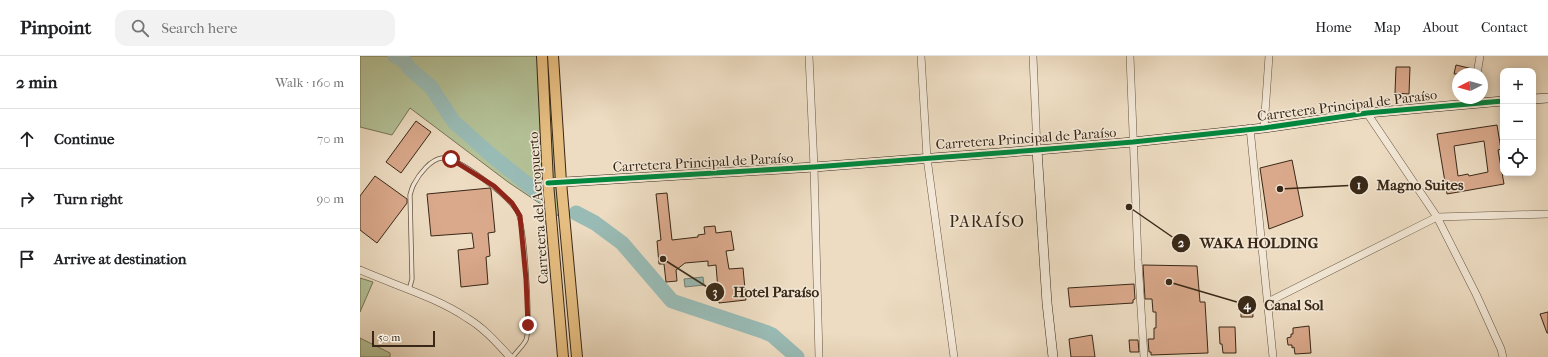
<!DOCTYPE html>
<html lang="en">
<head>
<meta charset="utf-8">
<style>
  :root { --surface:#fff; --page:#f2f2f2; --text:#202124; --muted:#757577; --line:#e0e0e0 }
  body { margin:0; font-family:"IM FELL French Canon",serif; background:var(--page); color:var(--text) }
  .controls { position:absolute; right:12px; top:12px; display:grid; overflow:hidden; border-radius:8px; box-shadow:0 2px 10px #0003 }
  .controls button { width:36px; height:36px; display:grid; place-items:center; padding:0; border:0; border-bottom:1px solid var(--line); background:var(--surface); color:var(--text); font:20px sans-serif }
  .compass { position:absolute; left:1092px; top:12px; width:36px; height:36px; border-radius:50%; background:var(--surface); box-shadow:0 2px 10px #0003; rotate:264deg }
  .scale { position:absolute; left:12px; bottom:10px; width:63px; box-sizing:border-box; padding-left:4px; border:2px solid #392817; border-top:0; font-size:11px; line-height:14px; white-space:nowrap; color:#392817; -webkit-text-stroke:3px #f3e8d7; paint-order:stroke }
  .stop { position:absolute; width:12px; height:12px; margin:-9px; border:3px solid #8f2418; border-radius:50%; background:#fff }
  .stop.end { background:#8f2418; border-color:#fff; box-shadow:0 1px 4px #0008 }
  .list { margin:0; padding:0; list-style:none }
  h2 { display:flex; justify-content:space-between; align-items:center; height:52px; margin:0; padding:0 16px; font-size:17px }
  h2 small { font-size:13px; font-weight:400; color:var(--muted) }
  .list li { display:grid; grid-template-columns:26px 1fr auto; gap:12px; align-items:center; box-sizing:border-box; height:60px; padding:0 16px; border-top:1px solid var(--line) }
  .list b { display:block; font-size:15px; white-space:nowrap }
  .list em { font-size:13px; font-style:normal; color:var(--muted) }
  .icon { flex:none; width:22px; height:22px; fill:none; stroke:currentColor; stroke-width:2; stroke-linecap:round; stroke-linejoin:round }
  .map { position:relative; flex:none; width:1188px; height:301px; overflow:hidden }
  header { display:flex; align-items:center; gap:24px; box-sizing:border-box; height:56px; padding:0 20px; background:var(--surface); border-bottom:1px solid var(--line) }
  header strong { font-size:19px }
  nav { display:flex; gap:22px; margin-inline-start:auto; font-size:14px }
  .search { width:280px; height:36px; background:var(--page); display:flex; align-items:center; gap:10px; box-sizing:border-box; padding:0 14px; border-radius:12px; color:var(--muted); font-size:15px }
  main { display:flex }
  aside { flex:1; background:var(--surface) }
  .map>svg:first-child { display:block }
  .green { fill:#b4c197; stroke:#767457 }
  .water { fill:#99bbb5; stroke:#738076 }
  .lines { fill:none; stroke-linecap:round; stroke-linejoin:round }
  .stream { stroke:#738076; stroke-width:2.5 }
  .river { stroke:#99bbb5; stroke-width:15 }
  .building { fill:#daa98c; stroke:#392817; fill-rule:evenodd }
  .lane-casing { stroke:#665542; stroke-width:5 }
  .street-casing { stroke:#665542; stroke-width:8 }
  .secondary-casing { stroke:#392817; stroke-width:10 }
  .primary-casing { stroke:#392817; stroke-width:12 }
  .lane { stroke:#f3e8d7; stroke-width:3.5 }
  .street { stroke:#f3e8d7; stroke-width:7 }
  .secondary { stroke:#f3e8d7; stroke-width:9 }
  .primary { stroke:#e6be81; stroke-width:10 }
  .cycleway-casing { stroke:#f3e8d7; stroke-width:8 }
  .cycleway { stroke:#00873e; stroke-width:5 }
  .route { stroke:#8f2418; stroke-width:5 }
  .labels { text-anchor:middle; stroke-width:3; stroke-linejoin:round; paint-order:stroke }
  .street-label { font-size:14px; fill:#392817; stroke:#f3e8d7 }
  .quarter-label { font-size:16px; letter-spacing:1px; fill:#392817; stroke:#f3e8d7 }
  .leader { fill:none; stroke:#392817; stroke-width:1.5 }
  .callout-dot { fill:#392817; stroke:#f3e8d7; stroke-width:1.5 }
  .mark-label { font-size:12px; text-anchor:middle; font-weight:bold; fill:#fff }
  .callout-label { font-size:15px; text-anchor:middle; font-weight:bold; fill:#392817; stroke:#f3e8d7; stroke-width:3; stroke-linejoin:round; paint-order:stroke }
</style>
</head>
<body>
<header>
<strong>Pinpoint</strong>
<div class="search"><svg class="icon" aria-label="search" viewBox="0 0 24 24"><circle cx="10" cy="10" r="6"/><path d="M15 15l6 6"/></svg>Search here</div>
<nav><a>Home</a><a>Map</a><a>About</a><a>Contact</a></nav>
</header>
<main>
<aside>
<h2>2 min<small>Walk · 160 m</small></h2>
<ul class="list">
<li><svg class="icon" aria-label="ahead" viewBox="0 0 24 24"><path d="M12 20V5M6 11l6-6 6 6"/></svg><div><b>Continue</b></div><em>70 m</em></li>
<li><svg class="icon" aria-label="right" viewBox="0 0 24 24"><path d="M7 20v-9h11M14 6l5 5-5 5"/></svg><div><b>Turn right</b></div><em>90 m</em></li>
<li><svg class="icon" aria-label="arrive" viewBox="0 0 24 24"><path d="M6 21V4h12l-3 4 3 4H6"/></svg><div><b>Arrive at destination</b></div></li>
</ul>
</aside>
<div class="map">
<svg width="1188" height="301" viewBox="0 0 1188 301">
  <rect width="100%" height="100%" fill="#eddcc2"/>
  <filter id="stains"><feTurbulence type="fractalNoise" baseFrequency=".005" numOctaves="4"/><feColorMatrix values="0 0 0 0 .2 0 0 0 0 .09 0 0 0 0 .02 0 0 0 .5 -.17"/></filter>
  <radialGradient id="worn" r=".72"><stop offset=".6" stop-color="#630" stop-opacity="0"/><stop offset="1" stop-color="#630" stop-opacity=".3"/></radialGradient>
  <g class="green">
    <path d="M0,0H189L203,163L148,126L50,52L32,79L0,71Z"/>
    <path d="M0,222L13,226L0,256Z"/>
    <path d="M0,282L30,297V301H0Z"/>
  </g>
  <path class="water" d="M343,221L344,229L325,231L324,223Z"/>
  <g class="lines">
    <path class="stream" d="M39,1L47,0"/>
    <g class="river">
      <path d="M35,0L39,1L46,7L49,12L71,31L94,66L131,99L181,139"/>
      <path d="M216,157L235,167L262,187L312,245L405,276L412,279L437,301"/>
    </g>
  </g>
  <g class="building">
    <path d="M1096,9L1113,13L1112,18H1094Z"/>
    <path d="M1036,11H1050L1049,38L1035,37Z"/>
    <path d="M56,65L71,76L41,117L26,106Z"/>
    <path d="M1137,69L1141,93L1138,94L1144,128L1087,138L1077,78ZM1124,85L1128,116L1109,120L1108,118L1098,120L1094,90Z"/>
    <path d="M932,104L943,160L909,173L900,112Z"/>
    <path d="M15,120L47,143V147L17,187L0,174V140Z"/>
    <path d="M130,132L131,134L135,176L128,177L130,200L126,201L128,228L101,231L98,194L114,192L112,177L71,180L67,138Z"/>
    <path d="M307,137L312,184L338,181V179L345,178L344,171L355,170L356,177L371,175L374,194L366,195L369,213L383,212L386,244L359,247L356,209L348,210V205L325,207L316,214L317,225L306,226L304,208H299L297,185L301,184L296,138Z"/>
    <path d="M783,209L837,210L840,246H845L848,297L791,299V296H789L788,283H794V272H796V256H793L792,243H785Z"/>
    <path d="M774,228L775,243L773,244V247L710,251L708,232Z"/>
    <path d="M892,244L893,261H881V254H878L877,245Z"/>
    <path d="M1188,256V277H1187L1180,258Z"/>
    <path d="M949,270L951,297L935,298L934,291L932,292V289H928L927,282L931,281V278H933V272Z"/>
    <path d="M859,271H875L876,297H863L862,288H860Z"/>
    <path d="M732,279L735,301H711L709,283Z"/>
    <path d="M769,284H778L779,296H770Z"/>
  </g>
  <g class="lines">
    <defs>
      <path id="lane" d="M49,234L52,223L50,139C51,136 52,131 54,128C59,118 71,103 82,102C99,101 148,140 157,155C165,168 171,269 166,284C163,290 156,296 153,301"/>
      <g id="street">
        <path d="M449,0L454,111L459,301"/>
        <path d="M561,0L567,102L594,301"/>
        <path d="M673,0L677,94"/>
        <path d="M770,0L778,204L784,301"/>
        <path d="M1117,18L1120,0"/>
        <path d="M1007,57L1077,161L1116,238L1141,293L1143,301"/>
        <path d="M890,72L913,301"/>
        <path d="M904,72L909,0"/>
        <path d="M0,214C34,229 76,241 107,262C124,272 137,287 150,301"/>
        <path d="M908,246L1077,161L1188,158"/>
      </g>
      <g id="secondary">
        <path d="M1173,43L1188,42"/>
        <path d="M677,94L687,247L693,301"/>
        <path d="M188,127L454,111L677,94L773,86L904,72L1007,57L1143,45"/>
      </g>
      <g id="primary">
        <path d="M182,0L188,127L203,301"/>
        <path d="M193,0L201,126L217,301"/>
      </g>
    </defs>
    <use href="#lane" class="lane-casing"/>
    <use href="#street" class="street-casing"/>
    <use href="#secondary" class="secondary-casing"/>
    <use href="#primary" class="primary-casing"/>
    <use href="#lane" class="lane"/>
    <use href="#street" class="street"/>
    <use href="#secondary" class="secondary"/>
    <use href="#primary" class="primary"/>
    <defs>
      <path id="cycleway" d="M188,127L454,111L677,94L773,86L904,72L1007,57L1143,45"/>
    </defs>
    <use href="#cycleway" class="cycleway-casing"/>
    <use href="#cycleway" class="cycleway"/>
  </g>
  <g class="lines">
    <path class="route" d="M91,103L134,130L152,147L160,160L166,223L168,269"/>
  </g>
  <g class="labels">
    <g class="street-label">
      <text transform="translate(987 49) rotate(-7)" y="5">Carretera Principal de Paraíso</text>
      <text transform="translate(666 82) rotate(-4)" y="5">Carretera Principal de Paraíso</text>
      <text transform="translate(343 106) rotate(-3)" y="5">Carretera Principal de Paraíso</text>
      <text transform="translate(178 152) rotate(-94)" y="5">Carretera del Aeropuerto</text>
    </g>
    <g class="quarter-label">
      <text x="627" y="171">PARAÍSO</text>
    </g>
  </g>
  <path class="leader" d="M920 133L999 129M769 151L821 187M303 203L355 236M809 226L887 249"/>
  <g class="callout-dot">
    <circle cx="920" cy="133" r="4"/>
    <circle cx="769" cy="151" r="4"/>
    <circle cx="303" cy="203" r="4"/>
    <circle cx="809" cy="226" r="4"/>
    <circle cx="999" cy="129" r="10"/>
    <circle cx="821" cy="187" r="10"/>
    <circle cx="355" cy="236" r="10"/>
    <circle cx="887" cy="249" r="10"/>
  </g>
  <g class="mark-label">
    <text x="999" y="133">1</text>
    <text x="821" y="191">2</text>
    <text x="355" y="240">3</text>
    <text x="887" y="253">4</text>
  </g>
  <g class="callout-label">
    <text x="1060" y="134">Magno Suites</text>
    <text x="899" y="192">WAKA HOLDING</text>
    <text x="416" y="241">Hotel Paraíso</text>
    <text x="934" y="254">Canal Sol</text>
  </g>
  <rect width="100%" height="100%" filter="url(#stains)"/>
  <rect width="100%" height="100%" fill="url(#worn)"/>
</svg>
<div class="controls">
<button>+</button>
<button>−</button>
<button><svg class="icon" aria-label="locate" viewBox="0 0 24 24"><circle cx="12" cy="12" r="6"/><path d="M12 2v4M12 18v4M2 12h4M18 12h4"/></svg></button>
</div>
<svg class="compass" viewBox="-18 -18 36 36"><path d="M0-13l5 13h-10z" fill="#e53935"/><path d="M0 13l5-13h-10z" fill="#757577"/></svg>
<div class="scale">50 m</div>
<div class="stop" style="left:91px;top:103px"></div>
<div class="stop end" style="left:168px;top:269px"></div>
</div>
</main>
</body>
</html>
